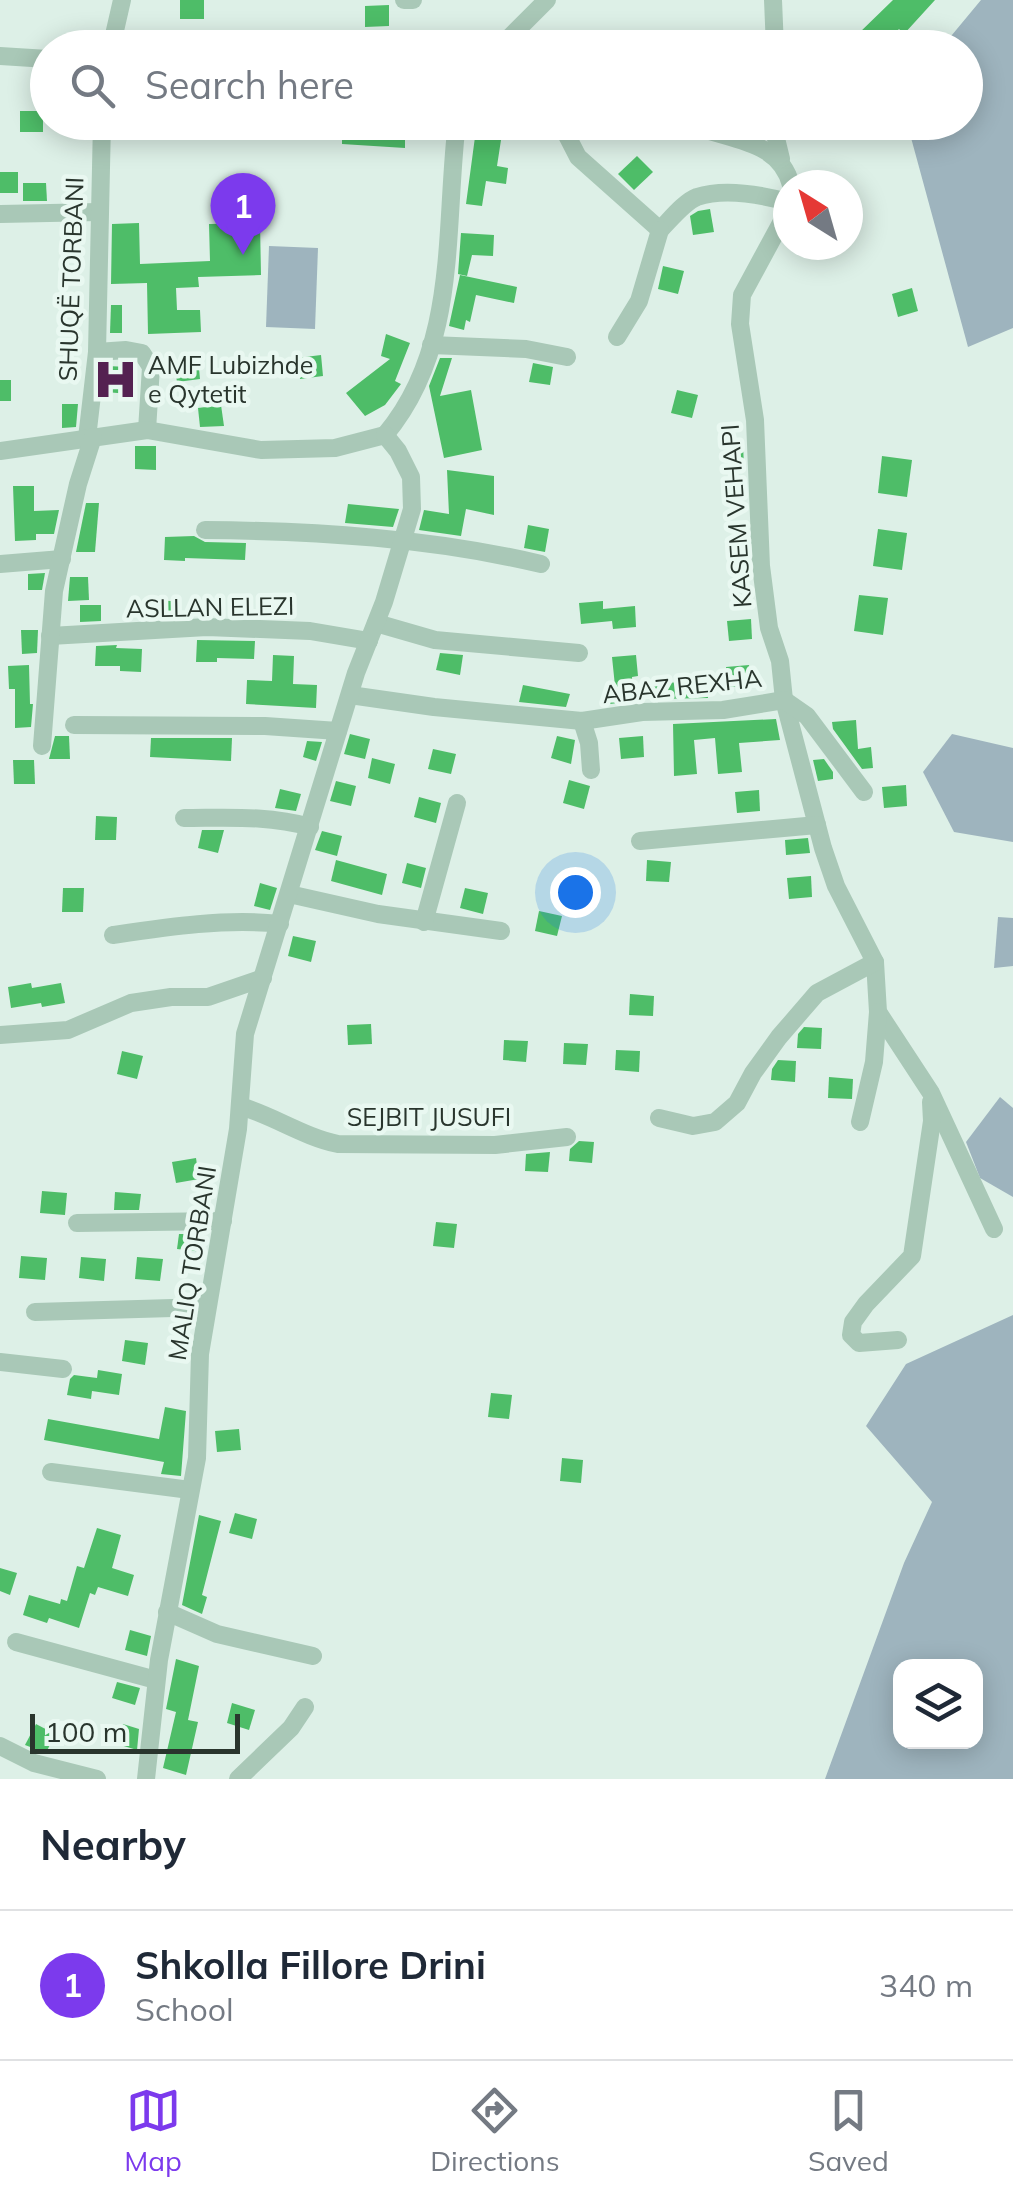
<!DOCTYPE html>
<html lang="en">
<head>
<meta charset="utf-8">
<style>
  :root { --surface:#fff; --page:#f2f2f3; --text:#1f2937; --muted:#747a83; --line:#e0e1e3; --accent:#7c3aed }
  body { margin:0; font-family:Mulish,sans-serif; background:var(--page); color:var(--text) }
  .controls { position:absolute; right:30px; bottom:30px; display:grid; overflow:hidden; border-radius:20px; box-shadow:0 5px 25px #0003 }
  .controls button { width:90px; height:90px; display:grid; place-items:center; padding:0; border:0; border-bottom:2px solid var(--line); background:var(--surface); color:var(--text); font:50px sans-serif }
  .compass { position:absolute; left:773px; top:170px; width:90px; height:90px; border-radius:50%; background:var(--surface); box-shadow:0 5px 25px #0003; rotate:323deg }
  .scale { position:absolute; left:30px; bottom:25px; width:210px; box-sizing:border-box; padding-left:10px; border:5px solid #29352d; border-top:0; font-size:28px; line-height:35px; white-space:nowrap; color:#29352d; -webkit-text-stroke:8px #e9f8f1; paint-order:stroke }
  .you { position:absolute; left:575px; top:892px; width:35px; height:35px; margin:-25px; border:8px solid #fff; border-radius:50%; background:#1a73e8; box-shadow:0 0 0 15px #1a73e833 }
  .badge { display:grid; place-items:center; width:65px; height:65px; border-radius:50%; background:var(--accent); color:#fff; font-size:32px; font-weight:700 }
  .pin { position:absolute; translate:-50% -82px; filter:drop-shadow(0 2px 5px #0008) }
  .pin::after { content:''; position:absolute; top:52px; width:35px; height:30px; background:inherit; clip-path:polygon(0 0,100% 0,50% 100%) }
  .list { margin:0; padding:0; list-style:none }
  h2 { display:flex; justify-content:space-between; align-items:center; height:130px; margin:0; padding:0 40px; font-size:42px }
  h2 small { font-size:32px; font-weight:400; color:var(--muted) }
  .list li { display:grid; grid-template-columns:65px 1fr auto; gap:30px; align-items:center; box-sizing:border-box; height:150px; padding:0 40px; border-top:2px solid var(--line) }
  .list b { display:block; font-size:38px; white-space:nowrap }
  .list p { margin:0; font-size:32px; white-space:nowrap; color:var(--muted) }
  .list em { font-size:32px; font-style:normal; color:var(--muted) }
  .icon { flex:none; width:55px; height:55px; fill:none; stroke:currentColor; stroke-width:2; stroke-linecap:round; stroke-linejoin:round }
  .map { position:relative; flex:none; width:1013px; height:1779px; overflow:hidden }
  .search { position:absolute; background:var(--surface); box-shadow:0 5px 25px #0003; left:30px; right:30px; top:30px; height:110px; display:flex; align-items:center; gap:25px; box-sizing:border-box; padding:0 35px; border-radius:55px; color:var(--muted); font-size:38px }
  .sheet { height:280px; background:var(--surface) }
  nav { display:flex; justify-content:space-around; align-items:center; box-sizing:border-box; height:140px; border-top:2px solid var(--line); background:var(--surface); font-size:28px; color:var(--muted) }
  nav a { display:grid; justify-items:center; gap:5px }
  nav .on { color:var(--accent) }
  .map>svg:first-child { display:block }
  .green { fill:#9eb4be; fill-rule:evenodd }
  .building { fill:#4ebd68 }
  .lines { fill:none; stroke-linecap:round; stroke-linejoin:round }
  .minor { stroke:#a9c8b7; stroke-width:18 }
  .labels { text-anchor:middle; stroke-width:9; stroke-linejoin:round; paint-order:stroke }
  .street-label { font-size:25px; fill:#29352d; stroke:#e9f8f1 }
  .poi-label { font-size:25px; fill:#29352d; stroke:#e9f8f1; text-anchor:start }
</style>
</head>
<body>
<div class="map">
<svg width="1013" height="1779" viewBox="0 0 1013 1779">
  <rect width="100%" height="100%" fill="#ddf0e7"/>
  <g class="green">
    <path d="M981,0H1013V328L968,347L907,123L966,122V48L942,47Z"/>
    <path d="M269,246L318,248L315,329L266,327Z"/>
    <path d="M952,734L1013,748V842L954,832L923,772Z"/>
    <path d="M998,917L1013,918V966L994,968Z"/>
    <path d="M1000,1097L1013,1108V1197L980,1178L966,1142Z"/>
    <path d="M1013,1315V1779H825L904,1563L932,1502L866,1426L906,1364ZM900,1666H976V1742H900Z"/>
  </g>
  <g class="building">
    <rect x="180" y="0" width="24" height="19"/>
    <path d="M893,0H935L904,34L899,29L880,48H868L857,35Z"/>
    <path d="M389,5V26L365,27V6Z"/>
    <rect x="20" y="111" width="23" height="21"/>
    <path d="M366,123V127H405V148L342,144V124Z"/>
    <path d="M475,137L501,140L497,166L508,168L506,184L486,181L482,206L466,204Z"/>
    <path d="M637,156L653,172L634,190L618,174Z"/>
    <rect x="0" y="172" width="18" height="21"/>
    <path d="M23,183H46L47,201H23Z"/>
    <path d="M710,209L714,232L693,235L690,216L698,211Z"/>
    <path d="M139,223L140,264L210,261L209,224L260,223L261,275L198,277L199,287L176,288L177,310H200L201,332L148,334L147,283L111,284L112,224Z"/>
    <path d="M461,233L494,235L493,256L472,255L467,276L458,274Z"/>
    <path d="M663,266L684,271L678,294L658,289Z"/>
    <path d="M460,275L517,287L514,303L476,295L470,322L466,320L464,330L449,326Z"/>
    <path d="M912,288L918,311L898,317L892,294Z"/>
    <path d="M111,305H122V333H110Z"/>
    <path d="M386,334L410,343L395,381L401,384L385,405L365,416L346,393L390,359L381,356Z"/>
    <path d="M321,355L323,376L300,379L297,358Z"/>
    <path d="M198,358L200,379L177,382L174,361Z"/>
    <path d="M440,358H452L440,396L471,390L482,450L444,458L429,386Z"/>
    <path d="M533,363L553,367L550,385L529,382Z"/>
    <path d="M108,366L127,367L130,394L105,392Z"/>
    <rect x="0" y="380" width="11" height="21"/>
    <path d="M677,390L698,395L692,418L671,413Z"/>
    <path d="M62,404H78L76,427L62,428Z"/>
    <path d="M221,405L224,426L200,427L198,408Z"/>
    <path d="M731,441L743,444L744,468L726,463Z"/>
    <path d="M135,446H156V470L135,469Z"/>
    <path d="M882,456L912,460L907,497L878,493Z"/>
    <path d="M447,470L494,476V515L466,509L461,536L419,530L424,510L449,514Z"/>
    <path d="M13,486H34V511L59,510L54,534H36V540L15,541Z"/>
    <path d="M86,503H99L95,552H76Z"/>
    <path d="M348,504L399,509L393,527L345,523Z"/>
    <path d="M528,525L549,529L545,552L524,548Z"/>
    <path d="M878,529L907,533L902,570L873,566Z"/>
    <path d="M194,536L205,542L246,543L245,560L185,558V561L164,560L165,537Z"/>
    <path d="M45,573L42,590H28V574Z"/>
    <path d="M70,577H88L89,600L68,601Z"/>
    <path d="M859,595L888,598L883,635L854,631Z"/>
    <path d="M150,600L171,601V617L150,618Z"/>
    <path d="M603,601V609L635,606L636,627L613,629L612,621L581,624L579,603Z"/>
    <path d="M80,605H101V621L80,622Z"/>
    <path d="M751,619L752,639L729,641L727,621Z"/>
    <path d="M21,630H38L37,653L22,654Z"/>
    <path d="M197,640L255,641L254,659L217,658V662H196Z"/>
    <path d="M117,645L116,648L142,649L141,672L120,671V666H95L96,646Z"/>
    <path d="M440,653L463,655L460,675L436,670Z"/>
    <path d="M273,655L294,656L293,684L317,685L316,708L246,704L247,680L272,681Z"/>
    <path d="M636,655L638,676L632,677L633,701L610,704L609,687L615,686L612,657Z"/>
    <path d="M29,665L30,704H33L31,727L15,728V689H9L8,666Z"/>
    <path d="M749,665L751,685L728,687L726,667Z"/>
    <path d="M707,680L708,698L654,699L653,684Z"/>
    <path d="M523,685L570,694L566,707L519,702Z"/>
    <path d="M776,719L780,740L739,743L742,772L718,774L715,738L694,740L697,774L674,776L673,724Z"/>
    <path d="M856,720L858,749L871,747L873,768L862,769L833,729L832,722Z"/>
    <path d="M350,734L370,739L365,759L344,754Z"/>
    <path d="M55,736H69L70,759H49Z"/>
    <path d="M557,736L575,740L571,764L551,758Z"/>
    <path d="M643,736L644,757L621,759L619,738Z"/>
    <path d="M151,738H232L231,761L150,757Z"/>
    <path d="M307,741L322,742L316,761L303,757Z"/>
    <path d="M433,749L456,754L451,774L428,769Z"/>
    <path d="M372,758L395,764L390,784L368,778Z"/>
    <path d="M824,759L833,772V779L818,781L813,760Z"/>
    <path d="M13,760H34L35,784H14Z"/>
    <path d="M569,780L590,786L584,809L563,803Z"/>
    <path d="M336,781L356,786L351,806L330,801Z"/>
    <path d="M906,785L907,806L884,808L882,787Z"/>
    <path d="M280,789L301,794L296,811L275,808Z"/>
    <path d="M759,790L760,811L737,813L735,792Z"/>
    <path d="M419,797L441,803L436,823L414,817Z"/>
    <path d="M96,816L117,817L116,840H95Z"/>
    <path d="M202,830H224L218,853L198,848Z"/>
    <path d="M322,831L342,836L337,856L315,850Z"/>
    <path d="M808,838L810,853L786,855L785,840Z"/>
    <path d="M336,860L387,874L382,895L331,881Z"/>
    <path d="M647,860L671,862L669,882L646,881Z"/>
    <path d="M407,863L426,868L421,888L402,883Z"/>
    <path d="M811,876L812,897L789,899L787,878Z"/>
    <path d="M260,883L277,888L270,910L254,906Z"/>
    <path d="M63,888H84L83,912H62Z"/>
    <path d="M465,888L488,893L483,914L460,908Z"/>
    <path d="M539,911L562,916L557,936L535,931Z"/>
    <path d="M293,936L316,941L311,962L288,956Z"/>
    <path d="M31,983L32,988L61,983L65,1003L42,1007L41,1003L11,1008L8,987Z"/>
    <path d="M630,994L654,996L653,1016L629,1015Z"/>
    <path d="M371,1024L372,1044L348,1045L347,1025Z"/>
    <path d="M804,1027L822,1028L821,1049L797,1048L798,1034Z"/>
    <path d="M504,1040L528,1041L526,1062L503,1060Z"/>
    <path d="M564,1043L588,1044L586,1065L563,1064Z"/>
    <path d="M616,1050L640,1051L639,1072L615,1070Z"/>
    <path d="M122,1051L143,1056L137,1079L117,1074Z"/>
    <path d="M778,1060L796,1061L795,1082L771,1080L772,1069Z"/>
    <path d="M829,1077L853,1079L852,1099L828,1098Z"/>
    <path d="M579,1141L594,1142L592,1163L569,1161L570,1149Z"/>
    <path d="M550,1152L548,1172L525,1171L526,1154Z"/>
    <path d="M196,1158L199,1179L176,1183L172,1162Z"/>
    <path d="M42,1191L67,1193L65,1215L40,1213Z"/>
    <path d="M115,1192L141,1194L139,1210H114Z"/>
    <path d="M436,1222L457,1224L454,1248L433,1246Z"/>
    <path d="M179,1234H205L203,1252L177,1249Z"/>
    <path d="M21,1256L47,1258L45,1280L19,1278Z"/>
    <path d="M81,1257L106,1259L104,1281L79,1278Z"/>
    <path d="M137,1257L163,1259L160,1281L135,1279Z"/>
    <path d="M125,1340L148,1343L145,1365L122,1361Z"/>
    <path d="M98,1370L122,1374L119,1395L92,1391L91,1399L67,1395L70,1379L74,1375L97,1378Z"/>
    <path d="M491,1393L512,1395L509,1419L488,1417Z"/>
    <path d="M165,1407L186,1411L181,1476L161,1474L164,1462L44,1440L48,1419L159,1439Z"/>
    <path d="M239,1429L241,1450L217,1452L215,1431Z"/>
    <path d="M562,1458L583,1460L581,1483L560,1481Z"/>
    <path d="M235,1513L257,1519L252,1539L229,1533Z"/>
    <path d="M199,1515L221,1521L202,1595L207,1597L202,1614L182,1605Z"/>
    <path d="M97,1528L121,1535L112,1568L134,1575L128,1596L98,1587L95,1595L90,1593L79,1628L49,1618L47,1623L23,1615L29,1595L60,1604L61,1599L67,1601L77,1566L84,1568Z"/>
    <path d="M0,1568L17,1573L10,1595L0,1591Z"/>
    <path d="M130,1630L151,1636L147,1656L125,1650Z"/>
    <path d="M176,1659L199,1666L188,1720L198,1722L186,1775L163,1768L176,1712L166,1709Z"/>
    <path d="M117,1682L140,1688L135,1705L112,1698Z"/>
    <path d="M232,1703L255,1710L249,1730L227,1723Z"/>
    <path d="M36,1724L55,1734L46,1753L25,1745Z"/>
    <path d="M123,1724L139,1729L137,1750L117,1744Z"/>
  </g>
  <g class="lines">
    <g class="minor">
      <path d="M404,0H413"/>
      <path d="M773,0L775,48"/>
      <path d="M508,39L533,48"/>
      <path d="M111,48L122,0"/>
      <path d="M479,48L508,39L547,0"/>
      <path d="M0,56L48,59"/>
      <path d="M560,122L578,157L660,230C670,220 684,202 697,197C724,188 762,195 788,202"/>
      <path d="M685,122C724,141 779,137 791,185"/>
      <path d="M772,122L781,159"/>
      <path d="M788,210L742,295L740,324L755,420L761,566L769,628L780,661L784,700L823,848L836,886L875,962L878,1012L931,1093L994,1229"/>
      <path d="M0,214L99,212"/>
      <path d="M617,337L639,301L660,230"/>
      <path d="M431,345L526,349L567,357"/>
      <path d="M97,352L126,350L142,353L151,367L147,430"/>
      <path d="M385,435C459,347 444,229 457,122"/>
      <path d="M87,438L97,352L102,122"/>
      <path d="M0,451L147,430L261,450L335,448L385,435"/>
      <path d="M205,530C317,531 431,538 541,564"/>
      <path d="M0,564L62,559"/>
      <path d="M376,623L435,640L579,653"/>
      <path d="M50,636L207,627L310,631L369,641"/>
      <path d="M350,695L434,707L582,721L642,712L723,710L784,700L807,716L864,792"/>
      <path d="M582,721L589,743L591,770"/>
      <path d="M74,725L265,726L338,731"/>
      <path d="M42,746L54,591L78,484L93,437"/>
      <path d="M184,818C226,818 269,815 310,827"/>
      <path d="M640,841L817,825"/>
      <path d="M289,894L378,914L501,931"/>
      <path d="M424,922L457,803"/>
      <path d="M113,935C167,927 226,918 280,924"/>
      <path d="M0,1035L68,1030L131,1003L171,997H208L263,978"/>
      <path d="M240,1106C274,1116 304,1137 338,1144L495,1145L567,1137"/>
      <path d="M659,1118L693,1126L715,1122L737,1103L753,1073L779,1037L817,993L875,962"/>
      <path d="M860,1122L874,1062L878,1012"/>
      <path d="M77,1223L223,1221"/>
      <path d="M35,1312L207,1307"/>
      <path d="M898,1340L859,1343L851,1335L853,1322L866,1304L912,1256L932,1121L931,1102"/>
      <path d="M0,1362L63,1369"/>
      <path d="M51,1472L190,1490"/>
      <path d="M167,1612L217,1634L313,1656"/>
      <path d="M16,1642L156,1680"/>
      <path d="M0,1746L34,1763L97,1779"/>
      <path d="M146,1779L159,1660L197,1458L200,1354L238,1129L245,1034L356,673L384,602L412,509L411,477L398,451L385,435"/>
      <path d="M238,1779L291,1728L305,1707"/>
    </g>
  </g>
  <defs>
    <symbol id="hospital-bare" viewBox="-9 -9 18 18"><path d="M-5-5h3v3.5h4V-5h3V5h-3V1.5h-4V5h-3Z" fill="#542151" stroke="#e9f8f1" stroke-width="2.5" paint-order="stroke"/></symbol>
  </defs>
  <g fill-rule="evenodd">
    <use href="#hospital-bare" x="84" y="348" width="63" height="63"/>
  </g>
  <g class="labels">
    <g class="street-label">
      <text transform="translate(71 279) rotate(-88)" y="9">SHUQË TORBANI</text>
      <text transform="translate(736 516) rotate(-94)" y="9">KASEM VEHAPI</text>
      <text transform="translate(210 607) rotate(-1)" y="9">ASLLAN ELEZI</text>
      <text transform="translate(682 686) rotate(-6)" y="9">ABAZ REXHA</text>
      <text x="429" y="1126">SEJBIT JUSUFI</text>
      <text transform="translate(192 1263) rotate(-81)" y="9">MALIQ TORBANI</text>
    </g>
    <g class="poi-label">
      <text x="148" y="374">AMF Lubizhde<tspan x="148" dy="29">e Qytetit</tspan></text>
    </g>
  </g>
</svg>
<div class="controls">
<button><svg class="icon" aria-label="layers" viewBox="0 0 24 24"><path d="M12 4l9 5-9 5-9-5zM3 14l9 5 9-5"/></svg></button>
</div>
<svg class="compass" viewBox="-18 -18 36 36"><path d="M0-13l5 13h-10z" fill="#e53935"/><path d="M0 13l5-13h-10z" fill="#747a83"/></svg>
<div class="scale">100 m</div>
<div class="you"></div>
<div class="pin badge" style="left:243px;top:255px">1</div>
<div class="search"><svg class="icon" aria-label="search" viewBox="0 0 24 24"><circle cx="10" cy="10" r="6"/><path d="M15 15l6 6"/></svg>Search here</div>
</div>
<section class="sheet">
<h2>Nearby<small></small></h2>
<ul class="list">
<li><span class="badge">1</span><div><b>Shkolla Fillore Drini</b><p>School</p></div><em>340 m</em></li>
</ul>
</section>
<nav>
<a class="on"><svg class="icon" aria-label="map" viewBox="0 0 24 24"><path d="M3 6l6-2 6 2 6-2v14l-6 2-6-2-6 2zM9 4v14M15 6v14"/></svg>Map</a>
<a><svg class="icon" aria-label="directions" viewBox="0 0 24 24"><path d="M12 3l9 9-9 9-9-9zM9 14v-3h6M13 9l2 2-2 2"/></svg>Directions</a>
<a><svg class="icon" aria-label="saved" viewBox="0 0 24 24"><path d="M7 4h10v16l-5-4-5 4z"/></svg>Saved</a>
</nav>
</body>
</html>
